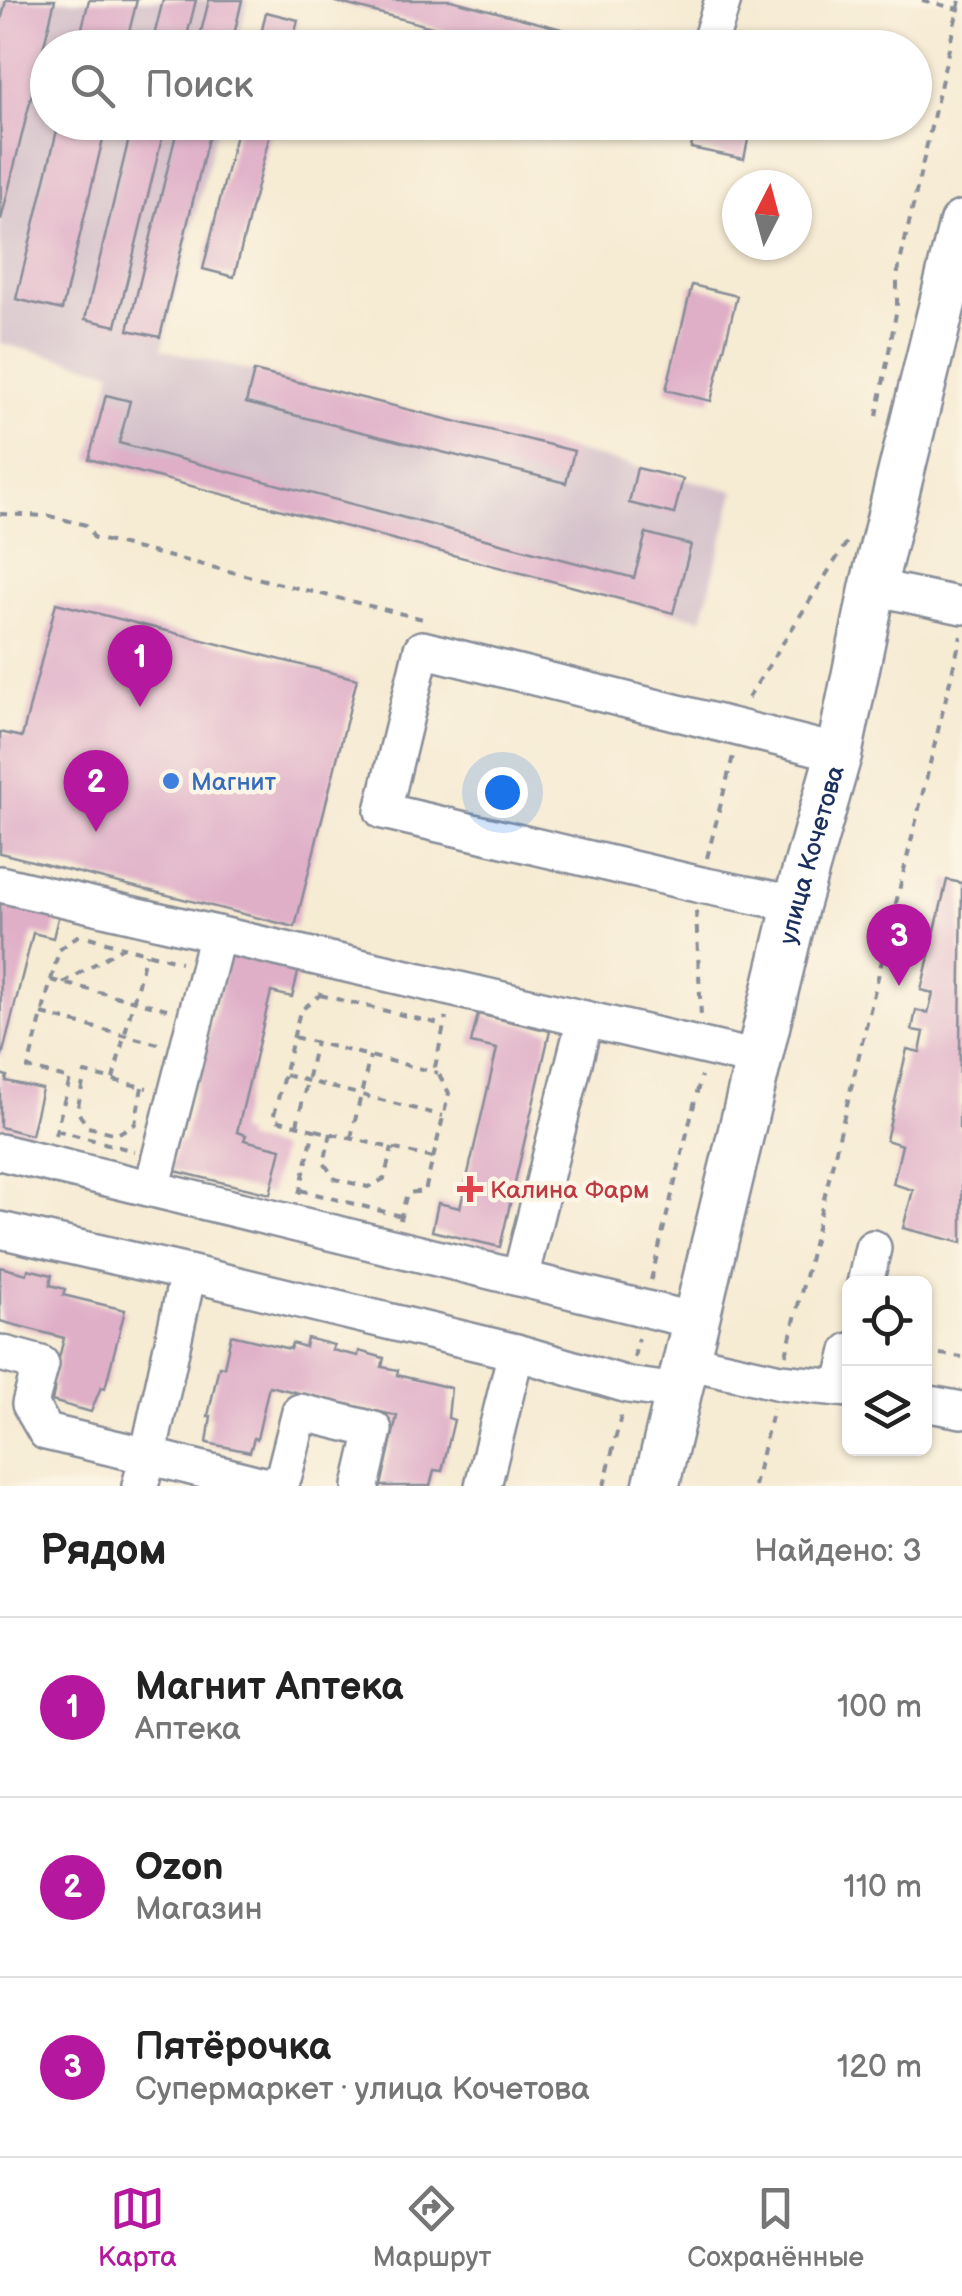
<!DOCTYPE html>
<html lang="ru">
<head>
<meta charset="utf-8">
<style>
  :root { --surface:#fff; --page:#f6f6f6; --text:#222; --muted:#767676; --line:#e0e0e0; --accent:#b5179e }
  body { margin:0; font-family:"Balsamiq Sans",sans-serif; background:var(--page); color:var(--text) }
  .controls { position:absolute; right:30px; bottom:30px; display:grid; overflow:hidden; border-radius:15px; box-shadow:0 2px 8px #0004 }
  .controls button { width:90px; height:90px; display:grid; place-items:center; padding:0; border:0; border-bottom:2px solid var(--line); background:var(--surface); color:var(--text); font:50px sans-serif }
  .compass { position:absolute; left:722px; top:170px; width:90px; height:90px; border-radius:50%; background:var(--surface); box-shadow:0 2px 8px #0004; rotate:6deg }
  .you { position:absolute; left:502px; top:792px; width:35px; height:35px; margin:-25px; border:8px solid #fff; border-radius:50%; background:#1a73e8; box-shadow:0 0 0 15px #1a73e833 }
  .badge { display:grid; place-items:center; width:65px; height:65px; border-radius:50%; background:var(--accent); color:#fff; font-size:32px; font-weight:700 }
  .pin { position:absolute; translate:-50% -82px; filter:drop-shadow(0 2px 5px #0008) }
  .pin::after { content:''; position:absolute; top:52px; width:35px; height:30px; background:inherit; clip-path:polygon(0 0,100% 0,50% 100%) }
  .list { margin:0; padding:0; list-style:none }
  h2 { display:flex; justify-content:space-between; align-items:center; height:130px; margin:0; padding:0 40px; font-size:42px }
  h2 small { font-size:32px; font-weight:400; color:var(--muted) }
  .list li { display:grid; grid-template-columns:65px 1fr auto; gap:30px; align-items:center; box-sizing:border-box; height:180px; padding:0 40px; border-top:2px solid var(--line) }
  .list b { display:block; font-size:38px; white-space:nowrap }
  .list p { margin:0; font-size:32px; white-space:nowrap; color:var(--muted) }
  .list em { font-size:32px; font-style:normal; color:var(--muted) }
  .icon { flex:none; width:55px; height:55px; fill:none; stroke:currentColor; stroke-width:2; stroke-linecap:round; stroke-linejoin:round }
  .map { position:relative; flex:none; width:962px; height:1486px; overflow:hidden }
  .search { position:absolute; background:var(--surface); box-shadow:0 2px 8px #0004; left:30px; right:30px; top:30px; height:110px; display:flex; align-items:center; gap:25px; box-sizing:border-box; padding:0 35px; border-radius:55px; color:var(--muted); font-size:38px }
  .sheet { height:670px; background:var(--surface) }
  nav { display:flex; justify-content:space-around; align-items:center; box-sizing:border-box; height:140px; border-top:2px solid var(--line); background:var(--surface); font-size:28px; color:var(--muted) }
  nav a { display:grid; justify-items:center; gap:5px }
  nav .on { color:var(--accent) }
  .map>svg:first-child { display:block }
  .industrial { fill:#d1bdc9 }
  .building { fill:#dfafc8 }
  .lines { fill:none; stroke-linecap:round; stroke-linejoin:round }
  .minor-casing { stroke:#888d98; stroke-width:40 }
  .major-casing { stroke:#888d98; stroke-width:50 }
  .path { stroke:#888d98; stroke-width:4; stroke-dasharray:8 8; stroke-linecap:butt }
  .minor { stroke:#fff; stroke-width:35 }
  .major { stroke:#fff; stroke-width:45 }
  .shop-dot { fill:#3f7fe0; stroke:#fcf5e5; stroke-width:4 }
  .health-dot { fill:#e0444e; stroke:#fcf5e5; stroke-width:4 }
  .labels { text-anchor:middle; stroke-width:9; stroke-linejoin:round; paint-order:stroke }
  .shop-label { font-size:25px; fill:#366cbe; stroke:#fcf5e5; text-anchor:start }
  .street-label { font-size:25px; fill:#1b2f5e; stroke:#fcf5e5 }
  .health-label { font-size:25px; fill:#be3a42; stroke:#fcf5e5; text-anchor:start }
</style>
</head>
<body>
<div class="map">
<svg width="962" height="1486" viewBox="0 0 962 1486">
  <rect width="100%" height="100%" fill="#fcf5e5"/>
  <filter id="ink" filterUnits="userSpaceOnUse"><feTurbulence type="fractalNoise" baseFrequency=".01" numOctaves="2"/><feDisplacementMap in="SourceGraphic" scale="20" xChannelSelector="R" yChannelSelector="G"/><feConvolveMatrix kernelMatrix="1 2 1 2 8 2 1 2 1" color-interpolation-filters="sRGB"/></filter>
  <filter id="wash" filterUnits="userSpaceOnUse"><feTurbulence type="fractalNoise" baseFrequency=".0048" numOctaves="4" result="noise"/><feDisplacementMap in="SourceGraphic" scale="40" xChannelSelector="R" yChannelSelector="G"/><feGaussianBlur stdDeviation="2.25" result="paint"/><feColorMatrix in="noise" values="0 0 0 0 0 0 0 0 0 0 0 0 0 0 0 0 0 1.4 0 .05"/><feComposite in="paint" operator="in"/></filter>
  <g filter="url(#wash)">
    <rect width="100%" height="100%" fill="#f6ebd3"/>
    <path class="industrial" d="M0,0H248L236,47L48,48V122L218,123L162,349L735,491L702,619L89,459L112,371L0,343Z"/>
    <g id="blocks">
      <g class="building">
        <path d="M6,0H55L1,220L0,26Z"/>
        <path d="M89,0H137L125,48H77Z"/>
        <path d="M163,0H196L184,48H151Z"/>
        <path d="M209,0H242L231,48H197Z"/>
        <path d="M329,0H451L634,48H512Z"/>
        <path d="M266,12L298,20L291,48H258Z"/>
        <path d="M640,33L676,42L675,48H636Z"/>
        <path d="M59,122H107L62,310L16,299Z"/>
        <path d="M133,122H166L116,326L85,319Z"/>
        <path d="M179,122H212L160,337L128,330Z"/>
        <path d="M239,122H273L234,277L203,269Z"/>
        <path d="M696,124L749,135L744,159L691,148Z"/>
        <path d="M692,285L737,296L711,401L666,390Z"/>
        <path d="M254,371L574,451L566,483L246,403Z"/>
        <path d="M106,395L130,401L119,443L634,578L646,533L691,545L673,613L89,459Z"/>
        <path d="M637,468L683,479L674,514L629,503Z"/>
        <path d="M56,603L357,679L295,927L0,853V732L22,737Z"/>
        <path d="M947,880L962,883L959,1128L962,1129V1243L903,1228L913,1190L893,1184L902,1145L886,1140L907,1049L920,1052L924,1032L912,1030L916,1010L928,1013L933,993L921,990Z"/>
        <path d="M0,896L60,910L53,938L33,933L1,1060Z"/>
        <path d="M225,952L299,969L292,997L271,992L237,1132L246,1135L244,1140L281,1149L270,1194L171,1170L178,1141L183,1142L222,983Z"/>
        <path d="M478,1014L550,1031L500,1247L432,1231L438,1203L460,1208L497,1049L471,1043Z"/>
        <path d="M0,1074L7,1076L6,1081L42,1089L31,1135L0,1127Z"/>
        <path d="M0,1267L27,1274L28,1269L52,1275L50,1285L65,1289L63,1295L125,1310L105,1388L101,1387L91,1412L52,1401L55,1387L52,1386L64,1338L0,1321Z"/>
        <path d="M231,1335L290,1349L292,1343L305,1347L307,1338L334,1345L332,1350L358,1356L359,1351L384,1358L382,1367L398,1370L397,1375L451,1388L448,1418L454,1420L442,1471L434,1470L430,1486H381L397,1416L269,1386L257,1439L254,1438L250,1452L207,1443L211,1416H208L219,1366L224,1367Z"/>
      </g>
    </g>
  </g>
  <g filter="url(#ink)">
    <use href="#blocks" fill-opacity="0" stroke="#888d98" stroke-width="2.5"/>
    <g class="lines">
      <defs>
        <g id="minor">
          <path d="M708,48L723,0"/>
          <path d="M873,587L962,606"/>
          <path d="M0,884L758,1059"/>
          <path d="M796,904L701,885L383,811L422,649L839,753"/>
          <path d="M0,1152L696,1321"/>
          <path d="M152,1189L217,934"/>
          <path d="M0,1230L188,1273"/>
          <path d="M520,1278L585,1019"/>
          <path d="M865,1284L873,1248"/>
          <path d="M0,1353L41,1364L30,1404L46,1432L148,1456L140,1486"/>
          <path d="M686,1361L780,1382L850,1389"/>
          <path d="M841,1388L850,1351"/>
          <path d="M924,1403L962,1410"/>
          <path d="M267,1486L148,1456L188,1273L516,1352L628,1385L678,1392"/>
          <path d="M271,1486L284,1475L300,1412L374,1430L361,1486"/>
          <path d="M483,1486L516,1352"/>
        </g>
        <g id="major">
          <path id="s1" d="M656,1486L796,904L839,753L873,587L962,224"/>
        </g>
      </defs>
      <use href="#minor" class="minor-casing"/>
      <use href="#major" class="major-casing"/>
      <g class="path">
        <path d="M922,0L962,10"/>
        <path d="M877,416L897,308V276L960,0"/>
        <path d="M0,514L49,516L86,525L94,538L423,619"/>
        <path d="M748,698L847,542"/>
        <path d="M707,858L733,756"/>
        <path d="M696,911L701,1017"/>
        <path d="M89,937L123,947"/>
        <path d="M51,980L167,1009"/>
        <path d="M63,983L123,947L181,962"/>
        <path d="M320,995L444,1025"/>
        <path d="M42,1014L158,1044"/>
        <path d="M294,1037L438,1073"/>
        <path d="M285,1075L443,1116"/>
        <path d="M113,1079L146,953"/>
        <path d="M142,1087L135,1124L117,1134L88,1127L77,1111L85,1073L142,1087L147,1088"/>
        <path d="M297,1125L316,1042"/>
        <path d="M56,1130L134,1151"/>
        <path d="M316,1130L433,1158"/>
        <path d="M331,1133L324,1163L335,1179L368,1187L384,1179L392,1148"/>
        <path d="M55,1135L70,1079L28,1068L59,950L80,934"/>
        <path d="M351,1138L370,1056"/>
        <path d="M300,1190L401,1216"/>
        <path d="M299,1194L314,1130L273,1119L300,1011L320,995L321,990"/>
        <path d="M400,1220L407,1193L425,1191L449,1093L435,1067L446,1017"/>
        <path d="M651,1280L701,1076"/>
        <path d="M924,1352L962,1357"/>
        <path d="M786,1355L961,636"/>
        <path d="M634,1358L638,1338"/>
        <path d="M604,1486L622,1411"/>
        <path d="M754,1486L773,1408"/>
      </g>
      <use href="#minor" class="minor"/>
      <use href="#major" class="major"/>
    </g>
  </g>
  <circle class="shop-dot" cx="171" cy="781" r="10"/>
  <path class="health-dot" d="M465 1174h10v10h10v10h-10v10h-10v-10h-10v-10h10z"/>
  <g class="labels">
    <g class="shop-label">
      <text x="191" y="790">Магнит</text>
    </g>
    <g class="street-label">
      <text dy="9" stroke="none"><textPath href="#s1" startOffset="650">улица Кочетова</textPath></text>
    </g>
    <g class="health-label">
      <text x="490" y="1198">Калина Фарм</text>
    </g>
  </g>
</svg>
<div class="controls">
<button><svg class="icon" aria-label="locate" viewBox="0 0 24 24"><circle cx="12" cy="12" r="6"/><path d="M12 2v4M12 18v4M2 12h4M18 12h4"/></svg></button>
<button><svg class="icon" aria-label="layers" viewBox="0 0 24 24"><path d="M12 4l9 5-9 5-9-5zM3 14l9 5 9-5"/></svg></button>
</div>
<svg class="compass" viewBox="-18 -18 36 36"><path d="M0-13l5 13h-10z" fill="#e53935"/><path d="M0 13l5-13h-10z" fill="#767676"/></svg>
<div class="you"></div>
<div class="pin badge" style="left:140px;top:707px">1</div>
<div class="pin badge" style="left:96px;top:832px">2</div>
<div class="pin badge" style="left:899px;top:986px">3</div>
<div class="search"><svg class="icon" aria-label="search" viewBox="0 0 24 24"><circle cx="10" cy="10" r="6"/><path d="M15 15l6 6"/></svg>Поиск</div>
</div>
<section class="sheet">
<h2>Рядом<small>Найдено: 3</small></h2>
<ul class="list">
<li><span class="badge">1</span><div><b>Магнит Аптека</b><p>Аптека</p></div><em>100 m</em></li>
<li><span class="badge">2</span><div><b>Ozon</b><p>Магазин</p></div><em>110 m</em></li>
<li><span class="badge">3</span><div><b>Пятёрочка</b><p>Супермаркет · улица Кочетова</p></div><em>120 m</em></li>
</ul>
</section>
<nav>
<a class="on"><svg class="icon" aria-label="map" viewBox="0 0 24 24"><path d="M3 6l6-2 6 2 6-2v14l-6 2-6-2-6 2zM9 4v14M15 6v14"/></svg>Карта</a>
<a><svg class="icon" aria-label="directions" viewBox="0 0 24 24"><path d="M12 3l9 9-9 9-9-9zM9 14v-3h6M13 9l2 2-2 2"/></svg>Маршрут</a>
<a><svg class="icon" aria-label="saved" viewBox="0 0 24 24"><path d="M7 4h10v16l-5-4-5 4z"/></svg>Сохранённые</a>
</nav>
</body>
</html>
